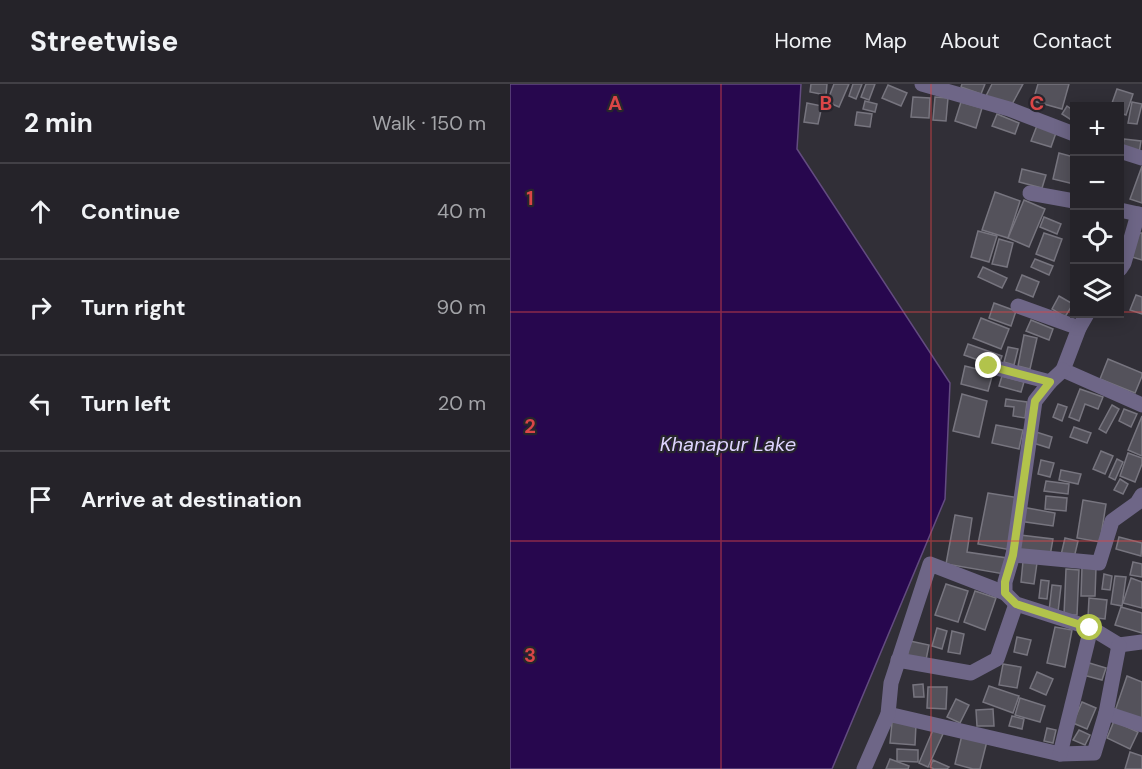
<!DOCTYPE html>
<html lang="en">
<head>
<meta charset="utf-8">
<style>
  :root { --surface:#252329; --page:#2d2b31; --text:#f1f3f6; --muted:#a3a4a8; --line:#424046 }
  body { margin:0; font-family:"DM Sans",sans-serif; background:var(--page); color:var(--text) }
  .controls { position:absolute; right:18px; top:18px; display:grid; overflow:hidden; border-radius:0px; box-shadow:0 3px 15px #0003 }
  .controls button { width:54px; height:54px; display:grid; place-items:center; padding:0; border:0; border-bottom:2px solid var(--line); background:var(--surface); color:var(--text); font:30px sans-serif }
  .stop { position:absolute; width:18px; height:18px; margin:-14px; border:4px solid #b2c34b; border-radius:50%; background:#fff }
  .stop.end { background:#b2c34b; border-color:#fff; box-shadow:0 2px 6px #0008 }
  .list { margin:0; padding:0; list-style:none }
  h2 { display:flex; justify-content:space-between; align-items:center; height:78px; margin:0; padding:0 24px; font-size:26px }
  h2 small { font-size:20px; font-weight:400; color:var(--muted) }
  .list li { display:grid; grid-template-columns:39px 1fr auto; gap:18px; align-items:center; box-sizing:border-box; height:96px; padding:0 24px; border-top:2px solid var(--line) }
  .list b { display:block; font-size:22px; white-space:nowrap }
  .list em { font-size:20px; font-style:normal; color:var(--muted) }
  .icon { flex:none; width:33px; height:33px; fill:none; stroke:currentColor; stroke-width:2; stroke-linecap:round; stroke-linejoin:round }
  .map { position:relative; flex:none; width:632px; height:685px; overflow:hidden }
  header { display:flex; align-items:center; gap:36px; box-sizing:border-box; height:84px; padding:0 30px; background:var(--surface); border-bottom:2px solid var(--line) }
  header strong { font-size:28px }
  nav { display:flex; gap:33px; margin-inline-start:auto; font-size:21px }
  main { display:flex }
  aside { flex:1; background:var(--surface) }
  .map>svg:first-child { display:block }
  .water { fill:#27074e; stroke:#634c80; stroke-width:1.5 }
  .building { fill:#54525b; stroke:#77757f; stroke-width:1.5 }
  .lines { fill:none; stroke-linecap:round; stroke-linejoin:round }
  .minor { stroke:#6e6687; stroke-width:15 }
  .route { stroke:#b2c34b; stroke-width:8 }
  .grid { fill:none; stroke:#da4647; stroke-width:1.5; stroke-opacity:0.55 }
  .labels { text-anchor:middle; stroke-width:4.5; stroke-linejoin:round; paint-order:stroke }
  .water-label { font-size:20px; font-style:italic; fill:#ded4fe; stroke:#27252d }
  .grid-label { font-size:20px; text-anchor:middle; font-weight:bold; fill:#da4647; stroke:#27252d; stroke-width:4.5; stroke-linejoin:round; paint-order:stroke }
</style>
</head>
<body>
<header>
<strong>Streetwise</strong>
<nav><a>Home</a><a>Map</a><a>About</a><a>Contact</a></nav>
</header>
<main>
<aside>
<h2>2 min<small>Walk · 150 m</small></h2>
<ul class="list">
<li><svg class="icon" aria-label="ahead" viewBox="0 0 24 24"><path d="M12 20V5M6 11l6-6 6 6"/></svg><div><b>Continue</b></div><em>40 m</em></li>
<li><svg class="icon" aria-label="right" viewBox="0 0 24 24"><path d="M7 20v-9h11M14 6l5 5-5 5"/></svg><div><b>Turn right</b></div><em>90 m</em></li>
<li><svg class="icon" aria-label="left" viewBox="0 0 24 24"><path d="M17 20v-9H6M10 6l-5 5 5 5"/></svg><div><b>Turn left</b></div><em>20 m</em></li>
<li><svg class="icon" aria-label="arrive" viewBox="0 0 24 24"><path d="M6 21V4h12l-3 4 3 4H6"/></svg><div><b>Arrive at destination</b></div></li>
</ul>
</aside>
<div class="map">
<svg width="632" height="685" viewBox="0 0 632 685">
  <rect width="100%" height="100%" fill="#312f37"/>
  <path class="water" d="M0,0H291L287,65L440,299L435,415L322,685H0Z"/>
  <g class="building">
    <path d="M301,0H317L316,11L300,8Z"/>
    <path d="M324,0H339L329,23L317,18Z"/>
    <path d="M343,0H352L346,15L339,12Z"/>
    <path d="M356,0H365L359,16L351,13Z"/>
    <path d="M452,0H475L471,10L451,3Z"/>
    <path d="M482,0H513L500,24L476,12Z"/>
    <path d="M528,0H559L552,25L523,17Z"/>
    <path d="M378,1L397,9L391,22L372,14Z"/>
    <path d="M607,5L623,10L616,31L610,29V22H601Z"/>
    <path d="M403,13L420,14L419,34L401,33Z"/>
    <path d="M425,13L438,14L436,37L423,36Z"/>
    <path d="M355,17L367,20L365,28L353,25Z"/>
    <path d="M451,18L472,24L466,44L445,37Z"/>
    <path d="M622,18L632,20L627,40L618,39Z"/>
    <path d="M297,19L312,22L308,40L294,38Z"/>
    <path d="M557,22L564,27V33L563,37L552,30Z"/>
    <path d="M347,28L362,30L360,43L345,41Z"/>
    <path d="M487,30L509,39L505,50L482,42Z"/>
    <path d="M528,39L547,46L541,63L521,57Z"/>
    <path d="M614,55L631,57L629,69L612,66Z"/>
    <path d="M549,69L564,73V100L543,95Z"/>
    <path d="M632,82V119L620,115Z"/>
    <path d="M512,85L536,91L532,104L509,98Z"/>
    <path d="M485,108L510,117L498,154L472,146Z"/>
    <path d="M514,116L535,125L519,163L498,154Z"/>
    <path d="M534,133L551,140L547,150L530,143Z"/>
    <path d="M468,147L487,152L479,178L461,173Z"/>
    <path d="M534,149L552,155L544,177L526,170Z"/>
    <path d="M629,149H632V176L622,173Z"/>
    <path d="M489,155L503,159L497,183L482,180Z"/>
    <path d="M525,175L543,182L539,191L521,183Z"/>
    <path d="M473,183L497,194L492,204L468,193Z"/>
    <path d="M512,191L529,198L523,213L506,206Z"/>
    <path d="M626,211L632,213V230L620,226Z"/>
    <path d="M549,212L563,220L555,233L542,225Z"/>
    <path d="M484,219L506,227L501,242L479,234Z"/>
    <path d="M471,234L499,245L491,265L463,254Z"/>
    <path d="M521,236L543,245L539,256L516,247Z"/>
    <path d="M514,251L527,254L520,285L508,282Z"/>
    <path d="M458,260L492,272L488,283L454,271Z"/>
    <path d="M498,263L508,265L504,281L494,278Z"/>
    <path d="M598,275L632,289V292L625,309L590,295Z"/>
    <path d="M455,282L483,289L478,307L451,300Z"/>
    <path d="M492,292L514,298L511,308L489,302Z"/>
    <path d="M570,305L593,313L588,325L575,320L569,337L559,333Z"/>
    <path d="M452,310L477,317L469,353L443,347Z"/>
    <path d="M496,315L517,318L515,334L503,332L504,323L495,322Z"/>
    <path d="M548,320L557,323L552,337L543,333Z"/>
    <path d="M602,321L609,325L596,349L589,345Z"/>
    <path d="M614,325L627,330L621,343L609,337Z"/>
    <path d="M632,332V372L618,366Z"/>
    <path d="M486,341L513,346L509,365L482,359Z"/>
    <path d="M564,343L581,349L577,359L560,353Z"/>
    <path d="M523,347L542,353L539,364L520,358Z"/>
    <path d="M591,367L603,372L595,390L583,385Z"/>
    <path d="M618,369L632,374V380L625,398L610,392Z"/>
    <path d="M607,375L613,378L605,396L599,393Z"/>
    <path d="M531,376L544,379L540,393L528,390Z"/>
    <path d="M551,386L571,390L568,400L549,396Z"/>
    <path d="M610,395L618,400L613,410L604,406Z"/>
    <path d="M536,397L559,400L558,410L534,407Z"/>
    <path d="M478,409L510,414L501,466L468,460Z"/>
    <path d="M536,412L557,414L556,427L535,425Z"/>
    <path d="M573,416L596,420L590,458L567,454Z"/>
    <path d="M512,423L545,429L543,442L509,437Z"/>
    <path d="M445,431L462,434L457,468L497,474L494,490L436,480Z"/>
    <path d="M510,451L543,455L540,472L508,468Z"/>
    <path d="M609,453L632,459L631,472L606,465Z"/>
    <path d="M555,454L568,457L564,474L551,471Z"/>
    <path d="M513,477L527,479L524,500L511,498Z"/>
    <path d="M623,478L632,480V493L620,491Z"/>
    <path d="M572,483L586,484L585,512H571Z"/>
    <path d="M556,485L569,486L567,531H554Z"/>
    <path d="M594,490L602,492L600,506L592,505Z"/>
    <path d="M605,492L616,493L612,522L601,520Z"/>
    <path d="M621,494L632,498V524L613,519Z"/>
    <path d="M531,496L539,497L537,515L529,514Z"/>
    <path d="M436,500L458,507L448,538L425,531Z"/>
    <path d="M542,501L551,502L548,528L539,527Z"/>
    <path d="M465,507L486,514L475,546L454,538Z"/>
    <path d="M579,514L597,516L595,535L578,533Z"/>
    <path d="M611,523L632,529V549L605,541Z"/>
    <path d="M545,543L562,546L555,583L537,579Z"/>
    <path d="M427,544L437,547L432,565L422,562Z"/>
    <path d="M442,547L454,550L450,570L438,568Z"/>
    <path d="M507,553L521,556L517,571L504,568Z"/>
    <path d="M400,557L419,561L416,576L397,573Z"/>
    <path d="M576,578L596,584L592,596L573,591Z"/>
    <path d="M493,580L511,583L507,604L489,601Z"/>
    <path d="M527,588L543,595L536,611L520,604Z"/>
    <path d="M617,592L632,598V636L605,627Z"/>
    <path d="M413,600L414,613H404L403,601Z"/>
    <path d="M479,602L509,612L503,629L473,618Z"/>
    <path d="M418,603H437L436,625L417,624Z"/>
    <path d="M510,614L535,622L530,638L505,631Z"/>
    <path d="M446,615L459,621L450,639L437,633Z"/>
    <path d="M572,618L586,624L577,645L563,639Z"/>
    <path d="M483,625L484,642H467L466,626Z"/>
    <path d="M502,632L514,635L512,645L499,642Z"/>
    <path d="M604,637L628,648L620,665L597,654Z"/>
    <path d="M382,638L406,640L405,661L380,659Z"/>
    <path d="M537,644L546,646L543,659L534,657Z"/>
    <path d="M423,646L433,650L418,683L409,679Z"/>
    <path d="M569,646L580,651L575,661L563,656Z"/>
    <path d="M452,651L477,657L470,685H463L445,680Z"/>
    <path d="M387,665L408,666V678L387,677Z"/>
    <path d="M620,668L632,672V685H615Z"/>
    <path d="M380,675L399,682L398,685H376Z"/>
    <path d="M423,676L439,683L437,685H424L420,683Z"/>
  </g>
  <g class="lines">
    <g class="minor">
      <path d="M412,0L499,25L564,50"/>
      <path d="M610,67L632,74"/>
      <path d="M520,109L564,117"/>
      <path d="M610,126L632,131"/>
      <path d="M610,185L614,179L628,130"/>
      <path d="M508,222L569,244"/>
      <path d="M577,230L569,244L553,286L632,321"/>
      <path d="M479,282L540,298"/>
      <path d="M553,286L540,298L525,317L503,471L495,498V509L506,520L581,544L609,561L632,558"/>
      <path d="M503,471L589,479L602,437L627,419L632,411"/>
      <path d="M388,576L461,589L487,575L506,520"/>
      <path d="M596,629L632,641"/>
      <path d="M378,630L550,670L584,669L596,629L609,561"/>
      <path d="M550,670L581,544"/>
      <path d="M354,685L378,630L381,599L420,480L495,509"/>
    </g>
  </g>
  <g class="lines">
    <path class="route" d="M479,282L540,298L525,317L503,471L495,498V509L506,520L580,544"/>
  </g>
  <path class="grid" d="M211,0V685M421,0V685M0,228H564M610,228H632M0,457H632"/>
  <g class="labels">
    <g class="water-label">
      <text x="218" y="367">Khanapur Lake</text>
    </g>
  </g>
  <g class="grid-label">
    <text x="105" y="26">A</text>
    <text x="316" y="26">B</text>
    <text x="527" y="26">C</text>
    <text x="20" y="121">1</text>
    <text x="20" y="349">2</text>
    <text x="20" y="578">3</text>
  </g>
</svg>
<div class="controls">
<button>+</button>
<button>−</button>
<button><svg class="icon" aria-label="locate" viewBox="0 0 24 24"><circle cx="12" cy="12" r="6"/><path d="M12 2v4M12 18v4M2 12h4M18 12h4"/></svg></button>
<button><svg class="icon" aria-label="layers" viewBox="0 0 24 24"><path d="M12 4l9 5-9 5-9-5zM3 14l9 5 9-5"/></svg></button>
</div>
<div class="stop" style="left:580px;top:544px"></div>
<div class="stop end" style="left:479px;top:282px"></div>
</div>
</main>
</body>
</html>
